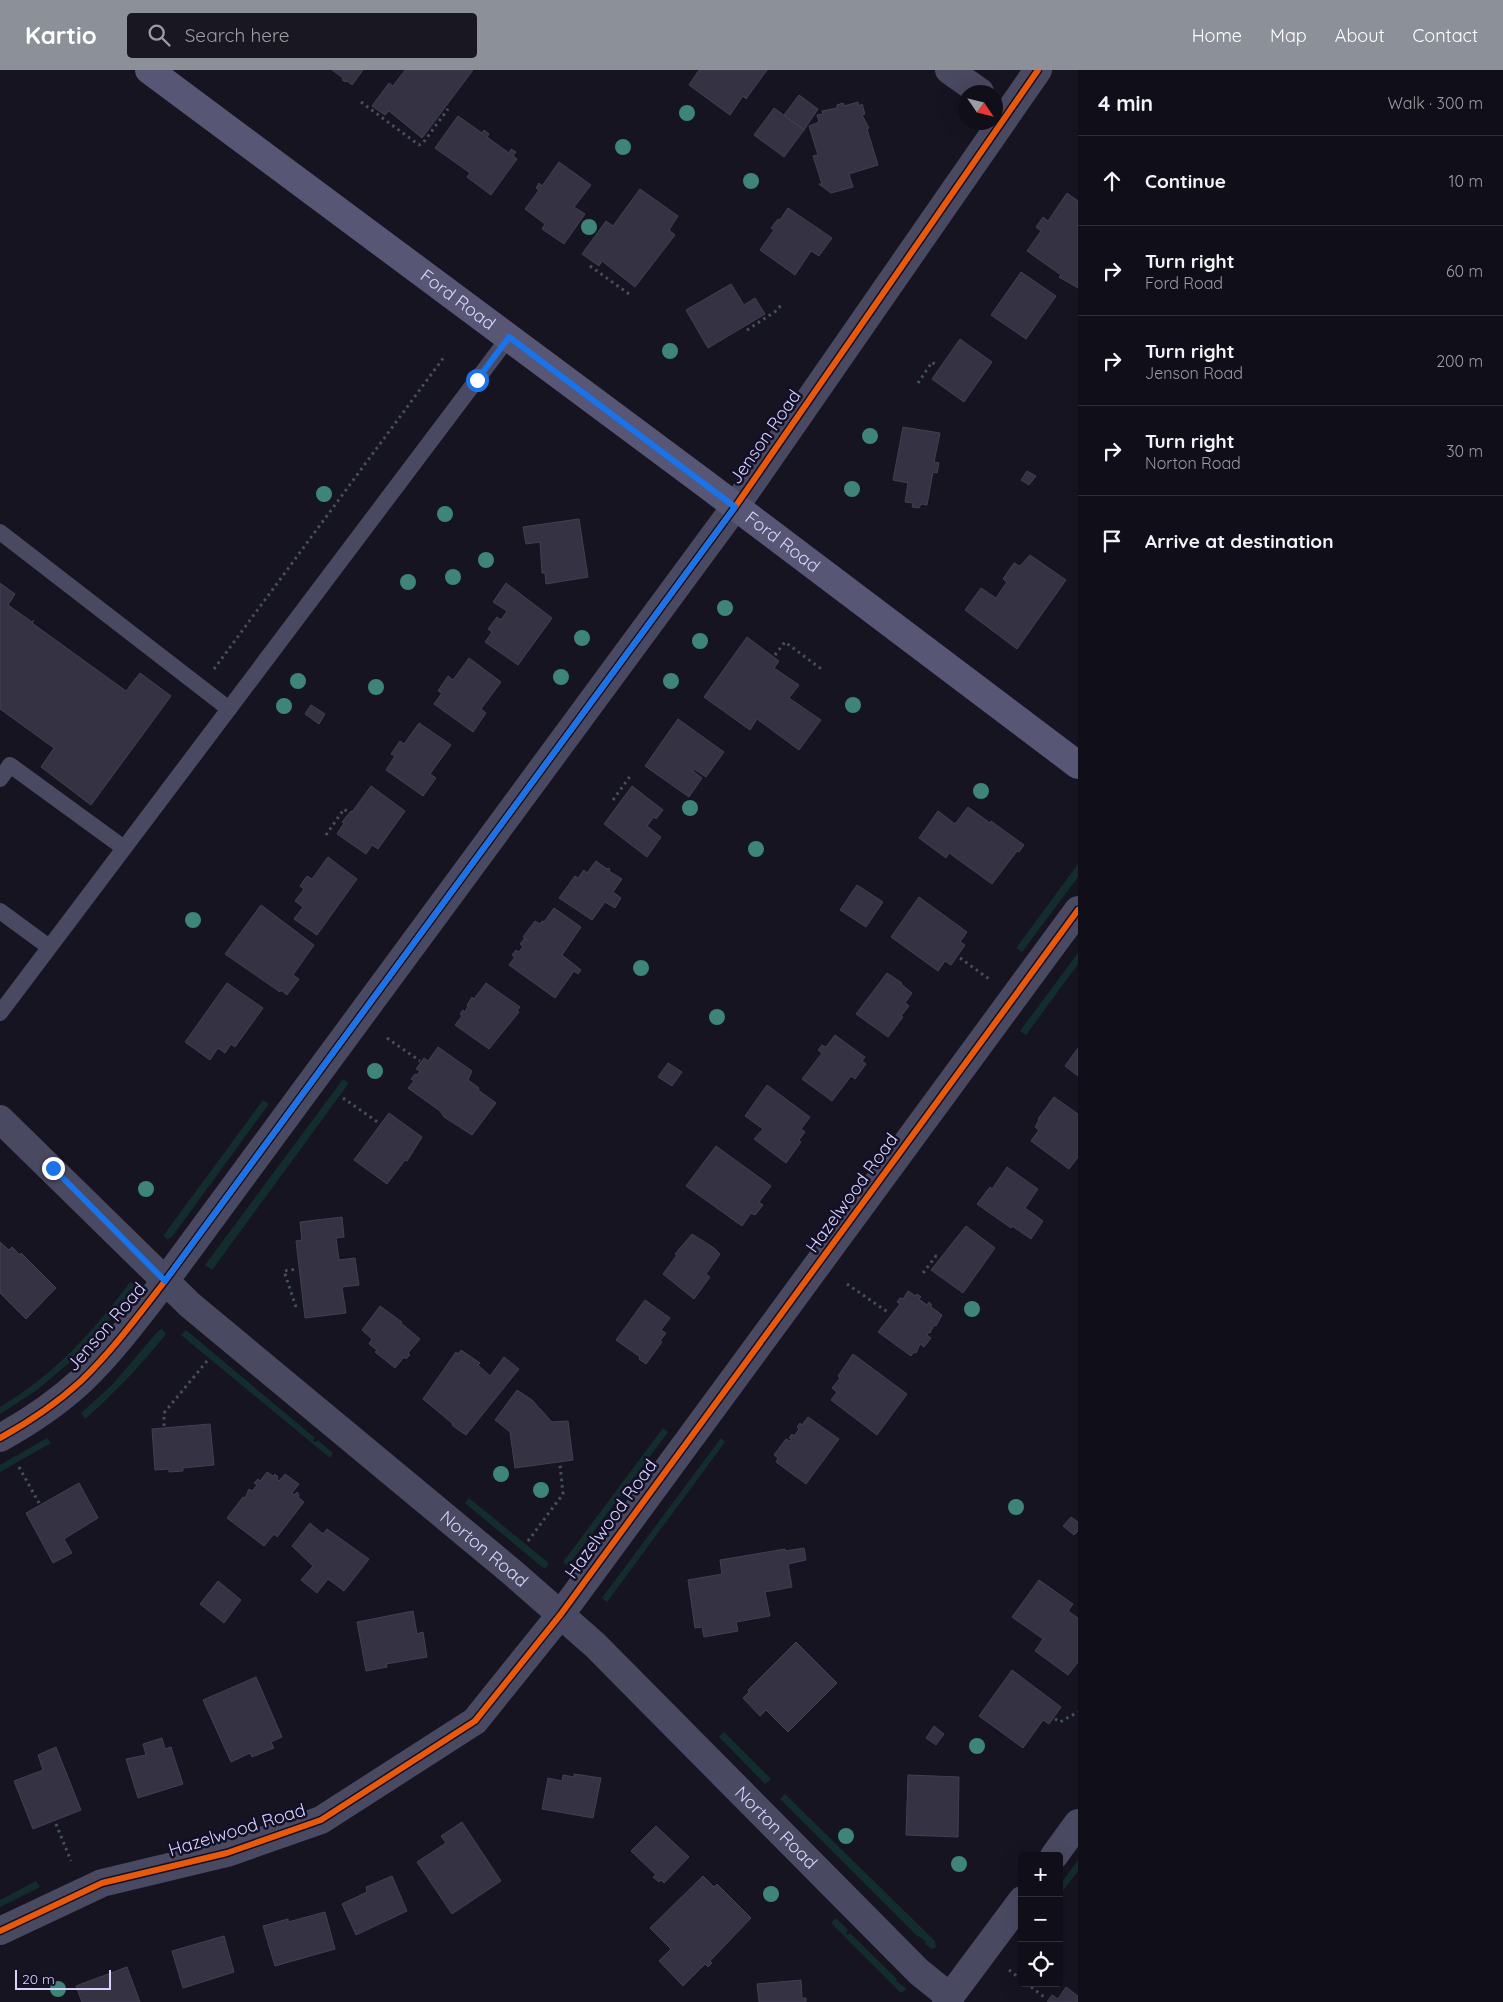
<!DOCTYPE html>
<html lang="en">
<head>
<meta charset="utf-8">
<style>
  :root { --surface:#100f19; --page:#191822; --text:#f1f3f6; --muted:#9c9ca2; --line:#302f38; --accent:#8c9099 }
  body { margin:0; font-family:Quicksand,sans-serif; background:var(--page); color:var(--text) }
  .controls { position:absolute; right:15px; bottom:15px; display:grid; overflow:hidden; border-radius:5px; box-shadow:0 5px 20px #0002 }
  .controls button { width:45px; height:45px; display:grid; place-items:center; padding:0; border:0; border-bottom:1px solid var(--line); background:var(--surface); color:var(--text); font:25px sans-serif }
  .compass { position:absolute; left:958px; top:15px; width:45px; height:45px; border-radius:50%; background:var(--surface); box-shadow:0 5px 20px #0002; rotate:125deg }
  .scale { position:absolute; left:15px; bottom:12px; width:96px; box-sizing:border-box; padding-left:5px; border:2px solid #d9d4ff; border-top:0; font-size:14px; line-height:18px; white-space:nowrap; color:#d9d4ff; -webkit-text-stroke:4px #130f26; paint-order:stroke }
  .stop { position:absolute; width:15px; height:15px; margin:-11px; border:4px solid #1a73e8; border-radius:50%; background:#fff }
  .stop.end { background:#1a73e8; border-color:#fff; box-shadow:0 1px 5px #0008 }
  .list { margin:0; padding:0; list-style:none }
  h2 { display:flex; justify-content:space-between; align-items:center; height:65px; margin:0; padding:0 20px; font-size:21px }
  h2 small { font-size:16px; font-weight:400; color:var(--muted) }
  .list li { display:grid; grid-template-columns:32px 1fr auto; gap:15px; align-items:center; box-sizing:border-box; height:90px; padding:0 20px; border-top:1px solid var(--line) }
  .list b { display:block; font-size:19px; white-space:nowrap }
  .list p { margin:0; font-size:16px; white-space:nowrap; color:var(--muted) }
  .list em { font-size:16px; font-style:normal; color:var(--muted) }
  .icon { flex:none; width:28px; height:28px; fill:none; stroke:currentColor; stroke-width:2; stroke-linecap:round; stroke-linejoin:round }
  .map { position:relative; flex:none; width:1078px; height:1932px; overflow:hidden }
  header { display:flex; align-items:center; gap:30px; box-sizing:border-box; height:70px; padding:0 25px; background:var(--accent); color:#fff }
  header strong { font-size:24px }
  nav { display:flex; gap:28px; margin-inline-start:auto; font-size:18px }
  .search { width:350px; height:45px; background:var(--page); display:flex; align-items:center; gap:12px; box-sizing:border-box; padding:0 18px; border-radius:5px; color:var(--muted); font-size:19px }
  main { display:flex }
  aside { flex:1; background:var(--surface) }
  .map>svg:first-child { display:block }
  .green { fill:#132c2d }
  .building { fill:#343243; stroke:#433f54 }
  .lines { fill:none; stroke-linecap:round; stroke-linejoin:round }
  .path { stroke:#44505f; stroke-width:3; stroke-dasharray:2.5 4; stroke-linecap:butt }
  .lane { stroke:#4a4962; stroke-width:16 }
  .street { stroke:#4a4962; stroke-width:28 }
  .secondary { stroke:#575674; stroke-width:28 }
  .cycleway-casing { stroke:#130f26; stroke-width:9 }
  .cycleway { stroke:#e8590c; stroke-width:6 }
  .tree { fill:#3e8478 }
  .route { stroke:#1a73e8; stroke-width:6 }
  .labels { text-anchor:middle; stroke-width:5; stroke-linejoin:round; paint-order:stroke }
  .street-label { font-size:18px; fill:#d9d4ff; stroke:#130f26 }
</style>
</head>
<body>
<header>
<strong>Kartio</strong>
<div class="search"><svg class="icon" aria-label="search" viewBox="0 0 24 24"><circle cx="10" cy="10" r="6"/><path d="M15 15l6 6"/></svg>Search here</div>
<nav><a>Home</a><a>Map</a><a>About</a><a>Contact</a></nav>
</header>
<main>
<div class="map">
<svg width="1078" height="1932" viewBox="0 0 1078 1932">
  <rect width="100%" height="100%" fill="#161421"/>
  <g class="green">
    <path d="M1078,794V807L1022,882L1016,878Z"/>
    <path d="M1078,883V894L1026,965L1020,961Z"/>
    <path d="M343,1009L349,1013L212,1200L205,1195Z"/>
    <path d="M263,1030L269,1034L172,1167L168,1169L163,1166Z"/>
    <path d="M130,1212L135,1215L108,1252L76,1287L37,1320L0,1344V1337C54,1305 94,1261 130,1212Z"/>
    <path d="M162,1259L166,1264C141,1295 115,1323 85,1349L81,1343L112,1315L158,1261Z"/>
    <path d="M186,1260L315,1368L313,1371L316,1372L318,1370L333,1383L330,1388L181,1265Z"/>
    <path d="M663,1358L668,1362L568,1496L563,1492Z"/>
    <path d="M47,1368L51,1373L0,1402V1395Z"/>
    <path d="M721,1368L725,1372L607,1532L602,1528Z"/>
    <path d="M469,1428L549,1493L546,1498L542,1497L465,1433Z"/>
    <path d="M724,1662L771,1709L765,1714L719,1667Z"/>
    <path d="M785,1724L935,1871L936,1877L932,1879L925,1874L926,1872L919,1866L918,1867L780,1729Z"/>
    <path d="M1078,1790V1801L1059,1826V1816Z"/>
    <path d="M36,1811L40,1817L0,1837V1830Z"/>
    <path d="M836,1848L848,1860L846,1863L848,1865L850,1863L897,1909L896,1911L907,1919L901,1923L831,1853Z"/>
  </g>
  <g class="building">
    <path d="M332,0H363L352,15L347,11L346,12L342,10L343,8Z"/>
    <path d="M405,0H473L422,68L389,41L385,45L372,36L389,13L393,16Z"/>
    <path d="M699,0H767L746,29L743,26L730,45L689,15Z"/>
    <path d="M799,25L818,39L804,60L784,45Z"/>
    <path d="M858,32L859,36L862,34L865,44L862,45L869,58L867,59L878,95L849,104L853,117L831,123L819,114H822L813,86L818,85L809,56L819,52L817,45L823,44L822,41L837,38V35L843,33L844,36Z"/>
    <path d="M774,38L804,60L784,87L754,65Z"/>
    <path d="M458,46L482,63L484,60L489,64L487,67L509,83L511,79L516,82L513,86L517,89L491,125L467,107L470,103L435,78Z"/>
    <path d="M559,92L591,115L574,137L585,144L564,174L542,159L545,154L525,139L539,120L536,118L539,113L542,116Z"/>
    <path d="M640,119L678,146L669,160L675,165L635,217L602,191L599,196L582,184L606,151L613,156Z"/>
    <path d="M1067,123L1078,131V218L1059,207L1061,205L1027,181L1041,161L1036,157L1043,147L1048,151Z"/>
    <path d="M788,138L832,168L819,186L811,181L795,205L760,180L774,160L771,158L778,149L780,150Z"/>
    <path d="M1021,202L1056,226L1026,269L991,245Z"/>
    <path d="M731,214L744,235L755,228L765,244L708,278L686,240Z"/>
    <path d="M960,269L992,292L964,332L932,309Z"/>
    <path d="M903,357L940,363L934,392L939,393L937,403L933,402L927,435L921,434L919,438L912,437L913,433L905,432L908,413L893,410Z"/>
    <path d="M1027,401L1036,406L1029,415L1021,410Z"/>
    <path d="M579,449L588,507L546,514L545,503H542L540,472L526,474L523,457Z"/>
    <path d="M1030,485L1066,510L1017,579L965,540L981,518L996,528L1007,512L1003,509L1014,493L1020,496Z"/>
    <path d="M0,513L15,524L8,535L32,552L34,550L32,553L126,621L140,603L171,626L91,735L41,697L54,678L0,639Z"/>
    <path d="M506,513L552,548L518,595L485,572L492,562L488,559L497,547L501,550L507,541L493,532Z"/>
    <path d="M747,567L779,591L774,598L799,615L789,628L821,650L799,680L757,649L750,660L704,627Z"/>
    <path d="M469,588L501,612L481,639L486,643L473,662L434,634L442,623L438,621L448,606L453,610Z"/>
    <path d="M311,635L325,644L319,654L305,644Z"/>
    <path d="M678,649L724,682L706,707L694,699L693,701L702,708L689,727L645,696Z"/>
    <path d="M419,653L451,675L430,704L436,708L423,726L386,700L395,686L391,684L400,671L404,674Z"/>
    <path d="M371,716L405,741L378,779L372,775L366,784L337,764L344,753L342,752L351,741L352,742Z"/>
    <path d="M632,716L663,740L656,749L654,747L647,756L661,767L647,787L604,754Z"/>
    <path d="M968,737L990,753L991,751L1024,775L1019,782L1017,781L992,814L949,783L946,788L919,768L938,741L955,754Z"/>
    <path d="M328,787L357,809L317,865L294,849L303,837L295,831L304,819L300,816L307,806L312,809Z"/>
    <path d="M596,791L607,799L608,798L610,799L609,801L622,809L613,822L621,828L615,838L605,832L592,850L559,828L575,806L578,808L584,800L587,803Z"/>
    <path d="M857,815L883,832L866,857L840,840Z"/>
    <path d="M919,827L967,862L960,872L965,875L951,895L945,891L938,901L891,867Z"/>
    <path d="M261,835L314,875L293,905L299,909L287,925L281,920L280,922L225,884Z"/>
    <path d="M554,838L581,857L562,885L581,900L578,904L574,901L555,928L509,895L515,887L512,885L516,880L519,882L523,876L520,874L524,869L527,870L523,867L535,851L540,854L542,851L544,852Z"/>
    <path d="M887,903L902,913L901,914L912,923L905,933L909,936L901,946L903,947L888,967L856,944Z"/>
    <path d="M227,913L263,938L235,977L231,974L225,983L218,978L210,990L185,972Z"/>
    <path d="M486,913L520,937L517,941L519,942L489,979L455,955L462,946L460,944L463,940L465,942L468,936L467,935L472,927L474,929Z"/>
    <path d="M835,965L865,987L862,991L866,994L855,1009L851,1006L832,1031L802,1009L822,983L818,980L822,975L826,977Z"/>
    <path d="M438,977L472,1001L468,1010L479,1018L478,1020L496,1033L472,1065L444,1047L440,1041L408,1018L414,1011L411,1009L415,1004L417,1005L420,1001L416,999L424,988L428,991Z"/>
    <path d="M1078,978V1006L1065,996Z"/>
    <path d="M668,993L682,1002L672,1016L658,1007Z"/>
    <path d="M767,1015L810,1047L801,1059L805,1062L799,1070L801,1072L786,1093L754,1069L763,1059L745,1046Z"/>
    <path d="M1054,1027L1078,1044V1087L1069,1099L1031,1071L1039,1060L1035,1057L1039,1050L1038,1049Z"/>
    <path d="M389,1043L422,1067L407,1091L405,1090L387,1114L354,1090Z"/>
    <path d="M716,1076L771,1116L759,1132L763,1135L755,1145L751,1143L742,1156L686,1116Z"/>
    <path d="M1007,1097L1038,1119L1025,1138L1043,1151L1031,1169L1012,1156L1011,1158L977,1134L990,1117L992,1119Z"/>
    <path d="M342,1147L344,1167L336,1168L339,1190L355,1188L359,1215L342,1217L346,1243L305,1248L296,1171L302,1170L300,1152Z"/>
    <path d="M966,1156L995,1178L963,1223L931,1200Z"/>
    <path d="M692,1164L714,1178L720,1184L706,1204L710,1207L694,1229L663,1204L677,1185L675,1184Z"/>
    <path d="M0,1172L9,1180L12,1177L20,1185L21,1183L56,1218L26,1249L0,1223Z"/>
    <path d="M908,1221L916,1226L917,1224L921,1227L919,1229L927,1235L929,1232L932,1235L930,1236L942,1245L936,1256L934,1255L930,1263L929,1262L927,1265L931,1268L924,1277L920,1274L916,1283L914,1282L911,1286L878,1262L900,1234L897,1232L900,1228L903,1229Z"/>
    <path d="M645,1230L670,1248L661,1260L666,1263L660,1271L662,1272L646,1294L639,1289L640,1287L616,1270Z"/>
    <path d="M380,1236L402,1252L401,1253L420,1269L408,1283L410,1285L406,1289L404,1287L395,1298L375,1282L377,1280L369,1274L372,1269L362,1260Z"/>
    <path d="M461,1280L480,1293L478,1295L490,1306L504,1287L519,1299L466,1365L457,1359L452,1355L453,1354L423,1329L456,1282L458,1284Z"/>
    <path d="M853,1284L907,1324L877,1365L831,1330L837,1322L832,1318L840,1308L838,1306Z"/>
    <path d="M517,1320L532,1330L552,1352L568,1351L573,1390L515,1398L510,1362L495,1350Z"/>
    <path d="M808,1347L839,1369L806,1414L776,1392L778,1388L774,1385L786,1369L790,1371L792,1369L789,1368L792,1364L794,1366L799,1359L797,1357L800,1353L802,1355Z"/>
    <path d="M210,1354L214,1395L183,1398V1401L169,1402V1399L155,1400L152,1359Z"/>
    <path d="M267,1402L273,1406L275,1404L278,1407L277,1409L279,1411L285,1404L299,1414L292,1423L294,1425L297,1422L299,1425L298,1427L304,1432L277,1467L274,1464L264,1476L227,1448L243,1427L245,1428L249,1419L252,1421L257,1415L254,1413L258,1409L260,1411Z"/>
    <path d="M79,1413L98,1448L64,1469L72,1483L53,1493L26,1443Z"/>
    <path d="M1071,1447L1078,1452V1461L1074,1465L1063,1456Z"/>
    <path d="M310,1453L323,1464L327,1459L369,1489L344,1521L328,1509L317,1523L301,1510L313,1496L292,1476Z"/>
    <path d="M804,1478L806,1490L788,1494L792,1517L765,1522L770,1546L736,1552L738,1561L704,1567L702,1557L695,1558L688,1510L722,1504L720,1490L785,1479V1481Z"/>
    <path d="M1039,1510L1073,1534L1068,1541L1078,1548V1592L1068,1605L1035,1581L1043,1569L1012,1547Z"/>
    <path d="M218,1511L241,1530L224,1553L200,1534Z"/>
    <path d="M413,1541L417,1564L423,1562L427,1587L386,1594L387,1597L366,1601L357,1552Z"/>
    <path d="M796,1572L837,1613L788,1662L766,1640L760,1646L743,1628L749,1622L748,1620Z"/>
    <path d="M1012,1600L1061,1637L1049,1654L1043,1650L1023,1678L979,1646Z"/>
    <path d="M256,1607L282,1667L271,1672L274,1678L252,1687L250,1683L231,1692L203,1630Z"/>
    <path d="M934,1656L944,1664L936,1675L926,1668Z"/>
    <path d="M162,1668L165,1679L171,1677L183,1714L138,1728L126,1689L146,1685L143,1674Z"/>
    <path d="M56,1677L81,1740L33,1759L14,1711L43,1700L38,1685Z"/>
    <path d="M574,1704L601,1708L593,1748L542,1739L548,1708L562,1711L563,1705L574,1707Z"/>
    <path d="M908,1705L959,1707L958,1767L906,1765Z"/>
    <path d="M462,1752L501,1811L452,1844L417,1792L446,1773L441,1766Z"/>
    <path d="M656,1756L689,1787L664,1813L661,1810L659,1812L653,1807L656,1805L631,1781Z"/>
    <path d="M392,1806L407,1841L356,1865L342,1834L367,1822L366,1817Z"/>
    <path d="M703,1806L714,1817L717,1814L751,1848L710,1891L712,1893L708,1897L705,1894L683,1916L659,1891L671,1879L650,1858Z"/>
    <path d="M325,1842L335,1879L275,1896L263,1856L288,1849V1852Z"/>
    <path d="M224,1866L234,1902L183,1918L172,1881Z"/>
    <path d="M127,1897L140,1932H82L76,1916Z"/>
    <path d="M801,1910L802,1928H806V1932H759L757,1914Z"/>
    <path d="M1066,1917L1078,1926V1932H1047L1052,1925L1058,1929Z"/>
  </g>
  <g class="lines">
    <g class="path">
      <path d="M361,32L419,75L423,73L448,39"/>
      <path d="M590,196L629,224"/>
      <path d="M747,260L776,241L782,234"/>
      <path d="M918,313L932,292L937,296"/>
      <path d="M775,585L785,572L824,601"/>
      <path d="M214,599L444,287"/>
      <path d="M613,730L631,705"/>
      <path d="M326,765L344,739L348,742"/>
      <path d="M960,888L989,909"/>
      <path d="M387,968L420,991"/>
      <path d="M343,1028L379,1053"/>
      <path d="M923,1203L936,1186L939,1188"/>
      <path d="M847,1214L889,1243"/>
      <path d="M296,1237L284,1201L297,1199"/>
      <path d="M164,1356V1343L207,1291"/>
      <path d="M19,1397L39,1433"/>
      <path d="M528,1471L563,1424L560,1395"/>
      <path d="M1055,1649L1060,1652L1078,1642"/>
      <path d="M56,1754L71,1791"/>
      <path d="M1009,1900L1022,1910"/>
      <path d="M1026,1913L1044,1927"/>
    </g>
    <g class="lane">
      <path d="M0,462L229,639"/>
      <path d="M0,709L10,695L124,778"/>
      <path d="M0,841L49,877"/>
      <path d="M0,943L509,267"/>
    </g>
    <g class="street">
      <path d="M949,0L980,22"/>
      <path id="s1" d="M0,1049L190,1235L513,1503L595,1575L919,1902L950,1927"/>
      <path d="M0,1368C29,1352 57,1333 81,1311C112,1281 138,1246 165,1211L735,437L1038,0"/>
      <path d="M1054,1786L1078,1753"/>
      <path d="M0,1861L102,1813L227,1783L321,1750L475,1651L561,1544L1078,840"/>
      <path d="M946,1932L1022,1830"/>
    </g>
    <path class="secondary" id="s2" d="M149,0L703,412L1078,695"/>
    <defs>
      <g id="cycleway">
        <path d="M0,1368C29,1352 57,1333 81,1311C112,1281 138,1246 165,1211L735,437L1038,0"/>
        <path d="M0,1861L102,1813L227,1783L321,1750L475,1651L561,1544L1078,840"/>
      </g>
    </defs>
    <use href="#cycleway" class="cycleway-casing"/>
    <use href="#cycleway" class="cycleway"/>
  </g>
  <g class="tree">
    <circle cx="687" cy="43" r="8"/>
    <circle cx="623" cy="77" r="8"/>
    <circle cx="751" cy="111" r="8"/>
    <circle cx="589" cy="157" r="8"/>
    <circle cx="670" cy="281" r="8"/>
    <circle cx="870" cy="366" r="8"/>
    <circle cx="852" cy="419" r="8"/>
    <circle cx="324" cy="424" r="8"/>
    <circle cx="445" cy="444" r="8"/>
    <circle cx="486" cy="490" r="8"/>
    <circle cx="453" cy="507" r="8"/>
    <circle cx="408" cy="512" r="8"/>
    <circle cx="725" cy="538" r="8"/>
    <circle cx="582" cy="568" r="8"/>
    <circle cx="700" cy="571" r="8"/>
    <circle cx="561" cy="607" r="8"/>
    <circle cx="298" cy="611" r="8"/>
    <circle cx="671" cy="611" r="8"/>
    <circle cx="376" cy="617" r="8"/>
    <circle cx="853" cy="635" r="8"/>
    <circle cx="284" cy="636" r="8"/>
    <circle cx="981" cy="721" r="8"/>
    <circle cx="690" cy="738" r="8"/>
    <circle cx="756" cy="779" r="8"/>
    <circle cx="193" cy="850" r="8"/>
    <circle cx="641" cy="898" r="8"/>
    <circle cx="717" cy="947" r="8"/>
    <circle cx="375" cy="1001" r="8"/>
    <circle cx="146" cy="1119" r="8"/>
    <circle cx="972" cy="1239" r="8"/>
    <circle cx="501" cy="1404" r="8"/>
    <circle cx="541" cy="1420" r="8"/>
    <circle cx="1016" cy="1437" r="8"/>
    <circle cx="977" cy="1676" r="8"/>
    <circle cx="846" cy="1766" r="8"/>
    <circle cx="959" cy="1794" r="8"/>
    <circle cx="771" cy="1824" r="8"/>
    <circle cx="58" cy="1919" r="8"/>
  </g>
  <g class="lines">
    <path class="route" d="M53,1098L165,1211L735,437L509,267L477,310"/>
  </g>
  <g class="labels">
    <g class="street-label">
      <text dy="6" stroke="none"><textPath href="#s2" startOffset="385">Ford Road</textPath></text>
      <text transform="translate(765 367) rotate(-55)" y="6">Jenson Road</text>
      <text dy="6" stroke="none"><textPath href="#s2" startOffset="790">Ford Road</textPath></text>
      <text transform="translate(852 1123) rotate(-54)" y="6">Hazelwood Road</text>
      <text transform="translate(106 1257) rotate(-49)" y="6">Jenson Road</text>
      <text transform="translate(611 1449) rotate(-54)" y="6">Hazelwood Road</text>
      <text dy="6" stroke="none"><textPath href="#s1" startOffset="648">Norton Road</textPath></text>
      <text dy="6" stroke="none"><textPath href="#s1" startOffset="1052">Norton Road</textPath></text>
      <text transform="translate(237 1760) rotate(-17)" y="6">Hazelwood Road</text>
    </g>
  </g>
</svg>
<div class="controls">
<button>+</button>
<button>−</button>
<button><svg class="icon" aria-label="locate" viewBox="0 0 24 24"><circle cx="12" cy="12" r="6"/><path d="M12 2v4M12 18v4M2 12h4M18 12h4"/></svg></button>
</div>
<svg class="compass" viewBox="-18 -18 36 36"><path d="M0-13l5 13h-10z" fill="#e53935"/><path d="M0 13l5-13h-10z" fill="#9c9ca2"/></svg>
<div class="scale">20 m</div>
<div class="stop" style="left:477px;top:310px"></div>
<div class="stop end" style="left:53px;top:1098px"></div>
</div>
<aside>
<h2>4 min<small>Walk · 300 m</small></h2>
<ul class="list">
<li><svg class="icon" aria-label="ahead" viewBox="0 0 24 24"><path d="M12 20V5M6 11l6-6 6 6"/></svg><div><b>Continue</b></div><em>10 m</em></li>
<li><svg class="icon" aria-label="right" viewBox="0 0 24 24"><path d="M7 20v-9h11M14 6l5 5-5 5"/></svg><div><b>Turn right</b><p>Ford Road</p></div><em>60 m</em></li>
<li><svg class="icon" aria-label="right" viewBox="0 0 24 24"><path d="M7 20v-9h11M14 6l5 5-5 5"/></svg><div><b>Turn right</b><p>Jenson Road</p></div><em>200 m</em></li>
<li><svg class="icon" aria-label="right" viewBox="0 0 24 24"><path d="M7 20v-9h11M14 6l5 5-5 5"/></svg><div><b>Turn right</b><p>Norton Road</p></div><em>30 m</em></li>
<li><svg class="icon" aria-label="arrive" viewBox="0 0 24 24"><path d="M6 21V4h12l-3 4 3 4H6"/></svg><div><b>Arrive at destination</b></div></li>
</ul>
</aside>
</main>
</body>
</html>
